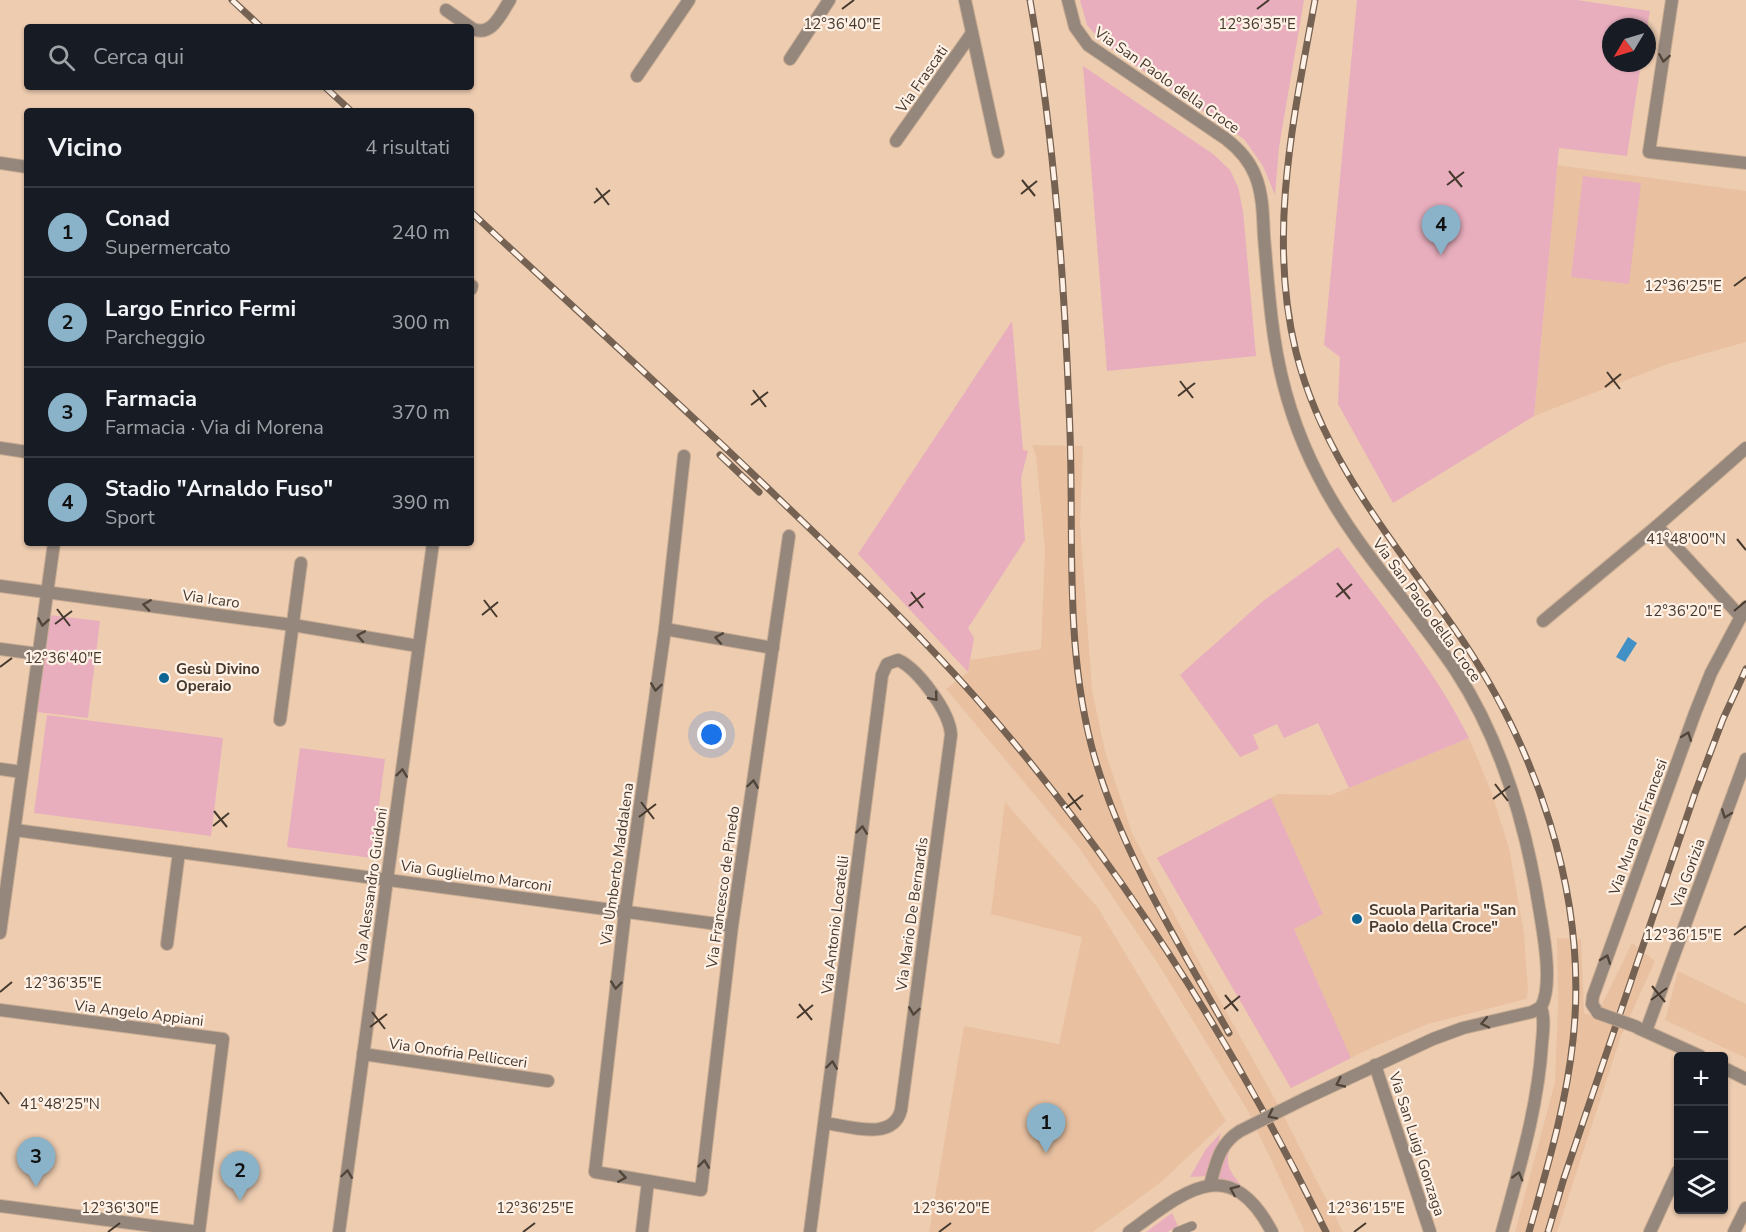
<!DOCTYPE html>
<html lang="it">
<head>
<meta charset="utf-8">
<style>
  :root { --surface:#171b24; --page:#242831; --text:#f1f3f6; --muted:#9ea1a6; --line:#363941; --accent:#8ab3ca }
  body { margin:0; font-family:"Nunito Sans",sans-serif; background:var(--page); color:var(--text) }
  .controls { position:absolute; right:18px; bottom:18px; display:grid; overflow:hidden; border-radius:6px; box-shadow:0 2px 4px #0004 }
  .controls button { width:54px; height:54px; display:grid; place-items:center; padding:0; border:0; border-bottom:2px solid var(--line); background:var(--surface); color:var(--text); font:30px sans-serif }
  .compass { position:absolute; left:1602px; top:18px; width:54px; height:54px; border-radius:50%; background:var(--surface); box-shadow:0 2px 4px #0004; rotate:232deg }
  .you { position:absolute; left:712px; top:735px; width:21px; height:21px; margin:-15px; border:4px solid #fff; border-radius:50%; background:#1a73e8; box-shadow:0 0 0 9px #1a73e833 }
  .badge { display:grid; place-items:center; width:39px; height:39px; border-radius:50%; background:var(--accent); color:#111; font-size:20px; font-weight:700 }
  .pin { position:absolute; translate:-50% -50px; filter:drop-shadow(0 2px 3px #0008) }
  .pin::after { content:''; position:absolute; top:32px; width:21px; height:18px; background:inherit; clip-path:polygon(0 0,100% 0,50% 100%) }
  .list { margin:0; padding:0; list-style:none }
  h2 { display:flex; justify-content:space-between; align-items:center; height:78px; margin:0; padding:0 24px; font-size:26px }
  h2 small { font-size:20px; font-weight:400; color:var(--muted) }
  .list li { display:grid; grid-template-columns:39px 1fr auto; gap:18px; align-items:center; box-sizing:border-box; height:90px; padding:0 24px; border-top:2px solid var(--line) }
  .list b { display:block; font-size:22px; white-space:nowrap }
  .list p { margin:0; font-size:20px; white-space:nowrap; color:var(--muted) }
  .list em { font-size:20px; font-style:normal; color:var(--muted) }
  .icon { flex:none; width:33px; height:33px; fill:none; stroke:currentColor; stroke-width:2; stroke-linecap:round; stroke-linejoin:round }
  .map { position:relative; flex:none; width:1746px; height:1232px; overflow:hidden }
  .search { position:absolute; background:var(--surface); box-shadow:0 2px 4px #0004; left:24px; top:24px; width:450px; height:66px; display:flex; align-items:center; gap:15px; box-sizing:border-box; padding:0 21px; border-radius:6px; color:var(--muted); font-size:22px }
  .panel { position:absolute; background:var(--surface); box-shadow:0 2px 4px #0004; left:24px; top:108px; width:450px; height:438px; border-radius:6px }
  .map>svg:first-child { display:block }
  .built { fill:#e9c1a1 }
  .green { fill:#e8aebd }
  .water { fill:#4191c7 }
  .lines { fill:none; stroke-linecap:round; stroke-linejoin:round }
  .service-casing { stroke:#c8ac93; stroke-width:10 }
  .minor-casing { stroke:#c8ac93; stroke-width:14 }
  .tertiary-casing { stroke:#c8ac93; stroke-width:14 }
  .service { stroke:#95877c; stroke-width:9 }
  .minor { stroke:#95877c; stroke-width:12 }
  .tertiary { stroke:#95877c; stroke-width:12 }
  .rail-casing { stroke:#756253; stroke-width:7 }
  .rail { stroke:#fff1e5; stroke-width:4.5; stroke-dasharray:14; stroke-linecap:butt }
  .minor-bridge-casing { stroke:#c8ac93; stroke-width:14; stroke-linecap:butt }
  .minor-bridge { stroke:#95877c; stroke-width:12 }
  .oneway { stroke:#52453a }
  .ticks { fill:none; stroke:#46392e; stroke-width:2 }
  .poi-dot { fill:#0d6495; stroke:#fff1e5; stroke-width:2 }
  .labels { text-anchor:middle; stroke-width:4.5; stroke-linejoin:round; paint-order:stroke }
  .street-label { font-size:15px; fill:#46392e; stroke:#fff1e5 }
  .poi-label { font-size:15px; font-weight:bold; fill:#46392e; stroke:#fff1e5; text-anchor:start }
  .ticks-label { font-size:15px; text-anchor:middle; fill:#46392e; stroke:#fff1e5; stroke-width:4.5; stroke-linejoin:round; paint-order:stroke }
</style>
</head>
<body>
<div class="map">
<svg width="1746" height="1232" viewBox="0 0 1746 1232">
  <rect width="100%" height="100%" fill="#edccb0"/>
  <g class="built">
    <path d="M1557,165L1746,191V342L1668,364L1534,416Z"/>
    <path d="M1032,445L1083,446L1080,524L1092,690L1105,751L1132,833L1207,977L1276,1101L1343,1232H1305L1248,1111L1159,965L1080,849L946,689L968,672L970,660L1041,649L1045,549L1036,456Z"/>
    <path d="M1469,738L1491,791L1509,848L1524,933L1528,991L1526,999L1428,1024L1373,1047L1291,1088L1157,858L1278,794L1331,795Z"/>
    <path d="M1005,802L1098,908L1226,1121L1160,1183L1093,1232H929L964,1026L1059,1044L1082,937L991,914Z"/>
    <path d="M1557,938L1581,939L1584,1013L1596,1017L1632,943L1655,961L1621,1036L1557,1232H1515L1555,1082L1558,1006Z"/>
    <path d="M1678,971L1746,1004V1058L1665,1020Z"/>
  </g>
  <g class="green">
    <path d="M1080,0H1304L1279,147L1275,195L1263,166L1244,139L1104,44L1087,25Z"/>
    <path d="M1357,0H1577L1650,11L1647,27H1611V63H1641L1627,156L1559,148L1534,416L1393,503L1338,404L1340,357L1324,345Z"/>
    <path d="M1083,66L1213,154L1230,170L1238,187L1243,211L1256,356L1107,371Z"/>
    <path d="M1583,176L1641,183L1629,284L1571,277Z"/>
    <path d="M1012,321L1023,450L1028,451L1021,478L1025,540L968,628L974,638L968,672L858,554Z"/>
    <path d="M1338,547C1384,609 1434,668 1469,738L1349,788L1318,723L1284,738L1277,724L1253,735L1259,749L1240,757L1180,675L1263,601Z"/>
    <path d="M49,615L100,621L88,718L37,712Z"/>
    <path d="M47,715L223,738L211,836L34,813Z"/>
    <path d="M300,748L385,759L372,858L287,847Z"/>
    <path d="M1271,798L1323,914L1294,929L1351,1058L1291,1088L1157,858Z"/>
    <path d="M1221,1133L1208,1176L1190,1177L1206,1149Z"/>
    <path d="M1234,1143C1222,1160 1229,1171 1241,1185L1217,1178L1221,1156Z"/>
    <path d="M1172,1213L1178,1226L1167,1232H1146Z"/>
  </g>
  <path class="water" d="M1628,637L1637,643L1625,662L1616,657Z"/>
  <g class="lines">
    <defs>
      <path id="service" d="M1177,1232L1192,1226"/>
      <g id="minor">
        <path d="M965,0L998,152"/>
        <path d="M1068,0L1075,27L1088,45L1226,139C1239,149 1249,160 1255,175C1263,194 1263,216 1264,237C1267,270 1269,303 1274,336C1281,385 1296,433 1319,477C1355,548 1412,605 1456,671C1503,743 1527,829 1540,913C1544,937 1553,986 1541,1007L1532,1012L1463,1028L1433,1039L1304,1099"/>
        <path d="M1672,0L1649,152L1746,163"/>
        <path d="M446,10L470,27"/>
        <path d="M471,28C491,39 501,14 510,0"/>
        <path d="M790,59L829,0"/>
        <path d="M637,76L689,0"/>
        <path d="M896,141L972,33"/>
        <path d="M0,163L27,167"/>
        <path d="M471,289L472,286"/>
        <path d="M0,448L27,452"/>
        <path d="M1657,526L1746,448"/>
        <path d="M0,586L293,625L418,646"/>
        <path d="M1543,621L1657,526L1740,616"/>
        <path d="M665,629L773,648"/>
        <path d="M0,649L38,654"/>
        <path d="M280,720L301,563"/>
        <path d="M0,769L22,772"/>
        <path d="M15,830L179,852L167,944"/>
        <path d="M179,852L732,926"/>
        <path d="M0,933L54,543"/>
        <path d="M0,1010L223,1039L199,1232"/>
        <path d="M1598,1013L1592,1004L1593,996L1695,713L1711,673L1746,607"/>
        <path d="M1638,1028L1700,1056"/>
        <path d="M1646,1031L1746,759"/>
        <path d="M363,1054L548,1081"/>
        <path d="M1375,1065L1430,1232"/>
        <path d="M1724,1068L1746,1079"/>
        <path d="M648,1181L701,1190L732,926L789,536"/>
        <path d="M1210,1185C1216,1163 1219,1144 1240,1131"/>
        <path d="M339,1232L433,543"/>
        <path d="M642,1232L648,1181L595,1172L625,912L665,629L684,456"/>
        <path d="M810,1232L882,675L887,664L898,660C918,669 950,712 951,735L901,1110C893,1142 848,1126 825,1123"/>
        <path d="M1502,1232C1519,1169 1538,1108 1542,1043C1543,1031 1545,1019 1541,1007"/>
        <path d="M1650,1232L1678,1171"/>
      </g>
      <g id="tertiary">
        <path d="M0,1206L199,1232"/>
        <path d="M1129,1232C1183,1193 1229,1150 1272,1232"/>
        <path d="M1734,1232L1746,1208"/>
      </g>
    </defs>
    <use href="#service" class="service-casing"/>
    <use href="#minor" class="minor-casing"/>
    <use href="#tertiary" class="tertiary-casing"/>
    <use href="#service" class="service"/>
    <use href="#minor" class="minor"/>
    <use href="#tertiary" class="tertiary"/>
    <defs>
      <g id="rail">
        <path d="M232,0L261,27"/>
        <path d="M1030,0C1055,142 1065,289 1070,433C1074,542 1064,652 1095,759C1124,857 1179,944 1229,1033"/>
        <path d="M1315,0C1294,116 1267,235 1296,352C1322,457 1391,538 1452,625C1535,742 1589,895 1573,1040C1566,1106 1547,1168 1529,1232"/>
        <path d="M325,87L351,111"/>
        <path d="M471,212C573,307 676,400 777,497C845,562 913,627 976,698C1117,859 1232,1040 1326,1232"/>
        <path d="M720,455L759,492"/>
        <path d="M1548,1232L1564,1178L1695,793L1723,719L1746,669"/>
      </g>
    </defs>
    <use href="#rail" class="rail-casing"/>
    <use href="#rail" class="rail"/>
    <defs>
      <g id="minor-bridge">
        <path d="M1598,1013L1637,1027"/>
        <path d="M1240,1131L1304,1099"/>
      </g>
    </defs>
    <use href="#minor-bridge" class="minor-bridge-casing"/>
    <use href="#minor-bridge" class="minor-bridge"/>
  </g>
  <defs><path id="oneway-chevron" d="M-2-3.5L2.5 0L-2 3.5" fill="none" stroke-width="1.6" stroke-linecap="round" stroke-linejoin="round" transform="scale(1.5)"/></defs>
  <g class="oneway">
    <use href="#oneway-chevron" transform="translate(1664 58) rotate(99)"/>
    <use href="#oneway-chevron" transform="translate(147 605) rotate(-172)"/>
    <use href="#oneway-chevron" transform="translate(43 622) rotate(99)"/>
    <use href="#oneway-chevron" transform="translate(361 636) rotate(-170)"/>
    <use href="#oneway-chevron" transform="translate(719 638) rotate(-170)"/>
    <use href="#oneway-chevron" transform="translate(656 687) rotate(98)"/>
    <use href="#oneway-chevron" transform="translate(934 697) rotate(50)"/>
    <use href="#oneway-chevron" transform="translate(1687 736) rotate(-70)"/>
    <use href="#oneway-chevron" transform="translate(402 773) rotate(-83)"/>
    <use href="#oneway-chevron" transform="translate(753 784) rotate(-82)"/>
    <use href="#oneway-chevron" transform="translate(1726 814) rotate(110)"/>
    <use href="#oneway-chevron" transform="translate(862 830) rotate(-83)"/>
    <use href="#oneway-chevron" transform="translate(1606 959) rotate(-70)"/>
    <use href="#oneway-chevron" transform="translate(616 985) rotate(96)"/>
    <use href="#oneway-chevron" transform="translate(914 1011) rotate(98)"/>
    <use href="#oneway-chevron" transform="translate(1485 1023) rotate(168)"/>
    <use href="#oneway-chevron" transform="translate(832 1065) rotate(-83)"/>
    <use href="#oneway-chevron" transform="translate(1340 1083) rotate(155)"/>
    <use href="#oneway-chevron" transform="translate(1272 1115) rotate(153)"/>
    <use href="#oneway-chevron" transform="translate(704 1164) rotate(-83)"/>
    <use href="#oneway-chevron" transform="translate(347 1174) rotate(-82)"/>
    <use href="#oneway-chevron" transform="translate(1518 1176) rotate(-74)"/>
    <use href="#oneway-chevron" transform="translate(622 1177) rotate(9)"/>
    <use href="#oneway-chevron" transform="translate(1234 1190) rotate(-157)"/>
  </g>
  <path class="ticks" d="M842,9L854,0M1257,9L1269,0M1449,171L1462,187M1022,180L1035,196M1447,185L1464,172M596,188L609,205M1021,194L1037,181M594,203L610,190M1734,286L1746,277M1607,372L1620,389M1180,381L1193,398M1605,387L1621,374M753,390L766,407M1178,396L1195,383M751,405L768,392M1737,539L1746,550M1337,583L1350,599M911,592L923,608M1336,597L1352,584M484,600L497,617M909,606L925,593M57,609L70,626M1734,611L1746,601M482,615L498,602M55,624L72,611M0,667L12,658M1495,784L1508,801M1068,793L1081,810M1493,799L1510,786M641,802L654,819M1066,808L1083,795M214,811L227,827M639,817L656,804M213,826L229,813M1734,935L1746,926M1652,986L1665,1002M0,992L12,982M1225,995L1238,1011M1651,1000L1667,988M799,1004L812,1020M1224,1009L1240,996M372,1012L385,1029M797,1018L813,1005M370,1027L387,1014M0,1092L9,1104M108,1232L120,1223M523,1232L535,1223M939,1232L951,1223M1354,1232L1366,1223"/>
  <g class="poi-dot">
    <circle cx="164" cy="678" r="6"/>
    <circle cx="1357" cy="919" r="6"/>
  </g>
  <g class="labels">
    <g class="street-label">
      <text transform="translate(922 79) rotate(-55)" y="5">Via Frascati</text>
      <text transform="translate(1167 80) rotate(35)" y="5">Via San Paolo della Croce</text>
      <text transform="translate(211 599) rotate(8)" y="5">Via Icaro</text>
      <text transform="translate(1427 610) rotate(54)" y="5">Via San Paolo della Croce</text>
      <text transform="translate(1638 827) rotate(-70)" y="5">Via Mura dei Francesi</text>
      <text transform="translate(617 864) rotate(-82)" y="5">Via Umberto Maddalena</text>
      <text transform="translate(1688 873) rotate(-70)" y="5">Via Gorizia</text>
      <text transform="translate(476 876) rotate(8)" y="5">Via Guglielmo Marconi</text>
      <text transform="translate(371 886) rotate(-82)" y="5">Via Alessandro Guidoni</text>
      <text transform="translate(723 887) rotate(-82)" y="5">Via Francesco de Pinedo</text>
      <text transform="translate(912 914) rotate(-82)" y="5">Via Mario De Bernardis</text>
      <text transform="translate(835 925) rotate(-83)" y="5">Via Antonio Locatelli</text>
      <text transform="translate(139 1013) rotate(7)" y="5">Via Angelo Appiani</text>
      <text transform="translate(458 1053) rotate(8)" y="5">Via Onofria Pellicceri</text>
      <text transform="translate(1417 1144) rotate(72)" y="5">Via San Luigi Gonzaga</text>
    </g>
    <g class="poi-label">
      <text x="176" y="674">Gesù Divino<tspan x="176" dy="17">Operaio</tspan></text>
      <text x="1369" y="915">Scuola Paritaria "San<tspan x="1369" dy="17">Paolo della Croce"</tspan></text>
    </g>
  </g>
  <g class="ticks-label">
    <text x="1257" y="29">12°36'35"E</text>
    <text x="842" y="29">12°36'40"E</text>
    <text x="1683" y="291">12°36'25"E</text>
    <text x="1686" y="544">41°48'00"N</text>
    <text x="1683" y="616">12°36'20"E</text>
    <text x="63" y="663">12°36'40"E</text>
    <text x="1683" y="940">12°36'15"E</text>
    <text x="63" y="988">12°36'35"E</text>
    <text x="60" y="1109">41°48'25"N</text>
    <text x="120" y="1213">12°36'30"E</text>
    <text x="535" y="1213">12°36'25"E</text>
    <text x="951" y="1213">12°36'20"E</text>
    <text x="1366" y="1213">12°36'15"E</text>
  </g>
</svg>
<div class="controls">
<button>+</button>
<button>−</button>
<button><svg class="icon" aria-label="layers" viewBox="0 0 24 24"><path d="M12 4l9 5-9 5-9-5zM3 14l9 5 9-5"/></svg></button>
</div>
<svg class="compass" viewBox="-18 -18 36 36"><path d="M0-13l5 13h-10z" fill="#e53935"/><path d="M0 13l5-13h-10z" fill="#9ea1a6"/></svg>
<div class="you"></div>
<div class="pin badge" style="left:1046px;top:1153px">1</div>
<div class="pin badge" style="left:240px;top:1201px">2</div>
<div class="pin badge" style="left:36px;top:1187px">3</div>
<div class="pin badge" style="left:1441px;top:255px">4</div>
<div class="search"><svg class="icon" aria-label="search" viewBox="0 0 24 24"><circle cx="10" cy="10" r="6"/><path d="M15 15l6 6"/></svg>Cerca qui</div>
<section class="panel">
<h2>Vicino<small>4 risultati</small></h2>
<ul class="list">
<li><span class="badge">1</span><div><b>Conad</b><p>Supermercato</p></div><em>240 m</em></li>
<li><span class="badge">2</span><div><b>Largo Enrico Fermi</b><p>Parcheggio</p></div><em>300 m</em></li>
<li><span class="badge">3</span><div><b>Farmacia</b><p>Farmacia · Via di Morena</p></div><em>370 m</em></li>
<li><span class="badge">4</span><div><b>Stadio &quot;Arnaldo Fuso&quot;</b><p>Sport</p></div><em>390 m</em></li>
</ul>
</section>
</div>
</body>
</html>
